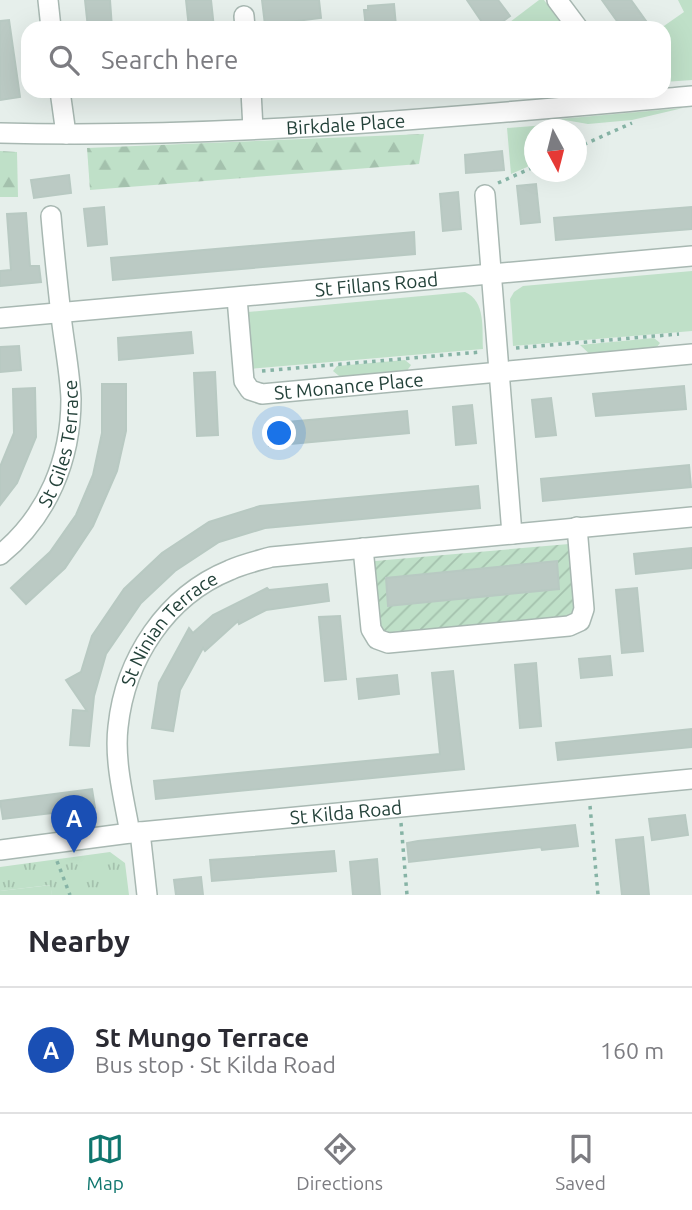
<!DOCTYPE html>
<html lang="en">
<head>
<meta charset="utf-8">
<style>
  :root { --surface:#fff; --page:#f2f2f3; --text:#2b2b33; --muted:#7c7c81; --line:#e1e1e2; --accent:#0f766e }
  body { margin:0; font-family:Ubuntu,sans-serif; background:var(--page); color:var(--text) }
  .compass { position:absolute; left:524px; top:119px; width:63px; height:63px; border-radius:50%; background:var(--surface); box-shadow:0 7px 28px #0002; rotate:173deg }
  .you { position:absolute; left:280px; top:434px; width:24px; height:24px; margin:-18px; border:5px solid #fff; border-radius:50%; background:#1a73e8; box-shadow:0 0 0 10px #1a73e833 }
  .badge { display:grid; place-items:center; width:46px; height:46px; border-radius:50%; background:var(--accent); color:#fff; font-size:23px; font-weight:700 }
  .pin { position:absolute; translate:-50% -58px; filter:drop-shadow(0 2px 4px #0008) }
  .pin::after { content:''; position:absolute; top:37px; width:24px; height:21px; background:inherit; clip-path:polygon(0 0,100% 0,50% 100%) }
  .list { margin:0; padding:0; list-style:none }
  h2 { display:flex; justify-content:space-between; align-items:center; height:91px; margin:0; padding:0 28px; font-size:30px }
  h2 small { font-size:23px; font-weight:400; color:var(--muted) }
  .list li { display:grid; grid-template-columns:46px 1fr auto; gap:21px; align-items:center; box-sizing:border-box; height:126px; padding:0 28px; border-top:2px solid var(--line) }
  .list b { display:block; font-size:26px; white-space:nowrap }
  .list p { margin:0; font-size:23px; white-space:nowrap; color:var(--muted) }
  .list em { font-size:23px; font-style:normal; color:var(--muted) }
  .icon { flex:none; width:38px; height:38px; fill:none; stroke:currentColor; stroke-width:2; stroke-linecap:round; stroke-linejoin:round }
  .map { position:relative; flex:none; width:692px; height:895px; overflow:hidden }
  .search { position:absolute; background:var(--surface); box-shadow:0 7px 28px #0002; left:21px; right:21px; top:21px; height:77px; display:flex; align-items:center; gap:18px; box-sizing:border-box; padding:0 24px; border-radius:21px; color:var(--muted); font-size:26px }
  .sheet { height:217px; background:var(--surface) }
  nav { display:flex; justify-content:space-around; align-items:center; box-sizing:border-box; height:98px; border-top:2px solid var(--line); background:var(--surface); font-size:19px; color:var(--muted) }
  nav a { display:grid; justify-items:center; gap:4px }
  nav .on { color:var(--accent) }
  .map>svg:first-child { display:block }
  .grass { fill:#bfe0c8 }
  .forest { fill:url(#forest-firs) }
  .park { fill:url(#park-tufts) }
  .garden { fill:url(#garden-furrows) }
  .building { fill:#bbcac4; stroke:#b8c9c2; stroke-width:2 }
  .lines { fill:none; stroke-linecap:round; stroke-linejoin:round }
  .minor-casing { stroke:#a8b8b2; stroke-width:22 }
  .path { stroke:#86b3a5; stroke-width:3.5; stroke-dasharray:3.5 5; stroke-linecap:butt }
  .minor { stroke:#fff; stroke-width:19 }
  .labels { text-anchor:middle; stroke-width:6; stroke-linejoin:round; paint-order:stroke }
  .street-label { font-size:19px; fill:#24423a; stroke:#f7fbf9 }
</style>
</head>
<body>
<div class="map">
<svg width="692" height="895" viewBox="0 0 692 895">
  <defs>
    <pattern id="forest-firs" width="22" height="20" patternUnits="userSpaceOnUse" patternTransform="scale(1.75)"><rect width="22" height="20" fill="#bfe0c8"/><path d="M5 1l3.5 6h-7zM16 11l3.5 6h-7z" fill="#a4c1ad"/></pattern>
    <pattern id="park-tufts" width="24" height="20" patternUnits="userSpaceOnUse" patternTransform="scale(1.75)"><rect width="24" height="20" fill="#bfe0c8"/><path d="M3 7l-1-3M5 7V3M7 7l1-3M15 17l-1-3M17 17v-4M19 17l1-3" fill="none" stroke="#a4c1ad"/></pattern>
    <pattern id="garden-furrows" width="10" height="10" patternUnits="userSpaceOnUse" patternTransform="scale(1.75)"><rect width="10" height="10" fill="#bfe0c8"/><path d="M-1 1l2-2M0 10L10 0M9 11l2-2" fill="none" stroke="#a4c1ad"/></pattern>
  </defs>
  <rect width="100%" height="100%" fill="#e6efeb"/>
  <g class="grass">
    <path d="M539,0H544L565,28H502Z"/>
    <path d="M678,0H692V80L664,82V28H661L684,12Z"/>
    <path d="M683,108L632,120L588,124L559,119Z"/>
    <path d="M546,125V129L534,130V164L511,174L507,128Z"/>
    <path d="M692,271V331L513,346L510,299L514,292L523,286Z"/>
    <path d="M465,292C486,301 482,329 483,349L249,369L248,312Z"/>
    <path d="M654,338L660,343L653,352L594,358L580,345Z"/>
    <path d="M405,360L411,365L404,375L344,380L333,371L337,366Z"/>
    <path d="M51,885L52,895H0V891Z"/>
  </g>
  <g class="forest">
    <path d="M424,134L419,164L90,190L87,148Z"/>
    <path d="M0,151L17,152L18,197H0Z"/>
  </g>
  <path class="park" d="M110,852L125,863L129,895H52L50,885L0,891V867Z"/>
  <path class="garden" d="M569,544L573,549L575,616L387,636L381,634L372,572L375,561Z"/>
  <g class="building">
    <path d="M85,0H110L112,28H88Z"/>
    <path d="M186,0H211L214,28H189Z"/>
    <path d="M262,0H319L321,18L265,25Z"/>
    <path d="M467,0H498L510,16L494,28H486Z"/>
    <path d="M602,0H631L651,28H622Z"/>
    <path d="M394,4L396,26L366,28L364,10H368V6Z"/>
    <path d="M9,20L20,97L0,100V21Z"/>
    <path d="M502,151L504,170L466,173L465,155Z"/>
    <path d="M69,175L71,193L34,198L31,180Z"/>
    <path d="M536,184L540,222L521,224L517,186Z"/>
    <path d="M458,192L461,229L443,231L440,194Z"/>
    <path d="M104,207L107,244L88,246L84,209Z"/>
    <path d="M692,207V229L556,240L554,218Z"/>
    <path d="M26,213L30,266H39L41,282L0,286V271L11,270L7,214Z"/>
    <path d="M414,232L415,254L113,280L111,258Z"/>
    <path d="M191,332L193,353L119,360L118,338Z"/>
    <path d="M19,346L21,370L0,372V347Z"/>
    <path d="M215,372L218,435L197,436L194,373Z"/>
    <path d="M102,384H126V431L117,471L93,526L65,568L26,604L11,588L50,552L76,515L93,475L102,433Z"/>
    <path d="M684,386L686,409L596,416L593,394Z"/>
    <path d="M35,388L36,437L17,483L0,505V467L14,433L13,389Z"/>
    <path d="M551,398L556,435L536,437L532,400Z"/>
    <path d="M472,405L476,443L456,445L453,407Z"/>
    <path d="M407,411L409,433L269,446L266,424Z"/>
    <path d="M689,465L691,487L543,501L541,479Z"/>
    <path d="M478,486L480,508L265,528L219,542L175,571L141,603L106,654L94,696L89,746L70,745L73,710L87,711L66,680L81,672L92,636L124,589L162,553L209,522L260,506Z"/>
    <path d="M692,548V568L636,574L634,554Z"/>
    <path d="M557,561L559,589L388,606L386,578Z"/>
    <path d="M327,584L329,601L266,610L239,624L238,621L205,651L203,648L180,690L173,731L152,728L159,683L189,628L193,633L213,615L267,588L269,590Z"/>
    <path d="M637,588L643,651L622,653L616,590Z"/>
    <path d="M340,616L346,679L325,681L319,617Z"/>
    <path d="M610,656L612,675L581,678L579,659Z"/>
    <path d="M536,663L541,726L520,728L515,665Z"/>
    <path d="M453,671L464,769L156,799L154,781L440,754L432,673Z"/>
    <path d="M397,675L399,694L359,699L357,679Z"/>
    <path d="M692,729V747L558,760L556,743Z"/>
    <path d="M92,789L95,808L3,819L0,801Z"/>
    <path d="M685,815L688,835L652,840L649,819Z"/>
    <path d="M575,825L578,846L542,850L541,847L409,862L407,843L418,841Z"/>
    <path d="M643,837L649,895H622L616,840Z"/>
    <path d="M334,851L336,871L212,881L210,860Z"/>
    <path d="M377,859L380,895H353L350,862Z"/>
    <path d="M201,877L203,895H176L174,880Z"/>
  </g>
  <g class="lines">
    <defs>
      <g id="minor">
        <path d="M48,0L51,28"/>
        <path d="M557,0L578,28"/>
        <path d="M244,16L245,28"/>
        <path d="M60,91L66,134"/>
        <path d="M251,91L253,129"/>
        <path id="s1" d="M0,133C231,139 462,116 692,96"/>
        <path d="M485,195L512,534"/>
        <path id="s2" d="M237,298L244,381L250,390L262,394L692,354"/>
        <path id="s3" d="M0,318L692,256"/>
        <path d="M363,548L371,629L377,639L388,643L569,626L580,621L584,609L577,527"/>
        <path id="s4" d="M0,555C48,516 71,459 71,399C70,374 65,348 62,324C58,288 54,252 51,216"/>
        <path d="M140,832L147,895"/>
        <path id="s5" d="M130,833C124,799 114,761 118,727C125,659 166,596 230,570C243,564 257,561 271,557L692,517"/>
        <path id="s6" d="M0,850L130,833L692,779"/>
      </g>
    </defs>
    <use href="#minor" class="minor-casing"/>
    <g class="path">
      <path d="M576,148L632,123"/>
      <path d="M498,183L534,167"/>
      <path d="M516,348L679,334"/>
      <path d="M262,371L481,352"/>
      <path d="M590,806L598,895"/>
      <path d="M401,823L407,895"/>
      <path d="M57,861L70,895"/>
    </g>
    <use href="#minor" class="minor"/>
  </g>
  <g class="labels">
    <g class="street-label">
      <text dy="7" stroke="none"><textPath href="#s1" startOffset="346">Birkdale Place</textPath></text>
      <text dy="7" stroke="none"><textPath href="#s3" startOffset="378">St Fillans Road</textPath></text>
      <text dy="7" stroke="none"><textPath href="#s2" startOffset="194">St Monance Place</textPath></text>
      <text dy="7" stroke="none"><textPath href="#s4" startOffset="131">St Giles Terrace</textPath></text>
      <text dy="7" stroke="none"><textPath href="#s5" startOffset="222">St Ninian Terrace</textPath></text>
      <text dy="7" stroke="none"><textPath href="#s6" startOffset="348">St Kilda Road</textPath></text>
    </g>
  </g>
</svg>
<svg class="compass" viewBox="-18 -18 36 36"><path d="M0-13l5 13h-10z" fill="#e53935"/><path d="M0 13l5-13h-10z" fill="#7c7c81"/></svg>
<div class="you"></div>
<div class="pin badge" style="left:74px;top:853px;background:#1a4fb4">A</div>
<div class="search"><svg class="icon" aria-label="search" viewBox="0 0 24 24"><circle cx="10" cy="10" r="6"/><path d="M15 15l6 6"/></svg>Search here</div>
</div>
<section class="sheet">
<h2>Nearby<small></small></h2>
<ul class="list">
<li><span class="badge" style="background:#1a4fb4">A</span><div><b>St Mungo Terrace</b><p>Bus stop · St Kilda Road</p></div><em>160 m</em></li>
</ul>
</section>
<nav>
<a class="on"><svg class="icon" aria-label="map" viewBox="0 0 24 24"><path d="M3 6l6-2 6 2 6-2v14l-6 2-6-2-6 2zM9 4v14M15 6v14"/></svg>Map</a>
<a><svg class="icon" aria-label="directions" viewBox="0 0 24 24"><path d="M12 3l9 9-9 9-9-9zM9 14v-3h6M13 9l2 2-2 2"/></svg>Directions</a>
<a><svg class="icon" aria-label="saved" viewBox="0 0 24 24"><path d="M7 4h10v16l-5-4-5 4z"/></svg>Saved</a>
</nav>
</body>
</html>
